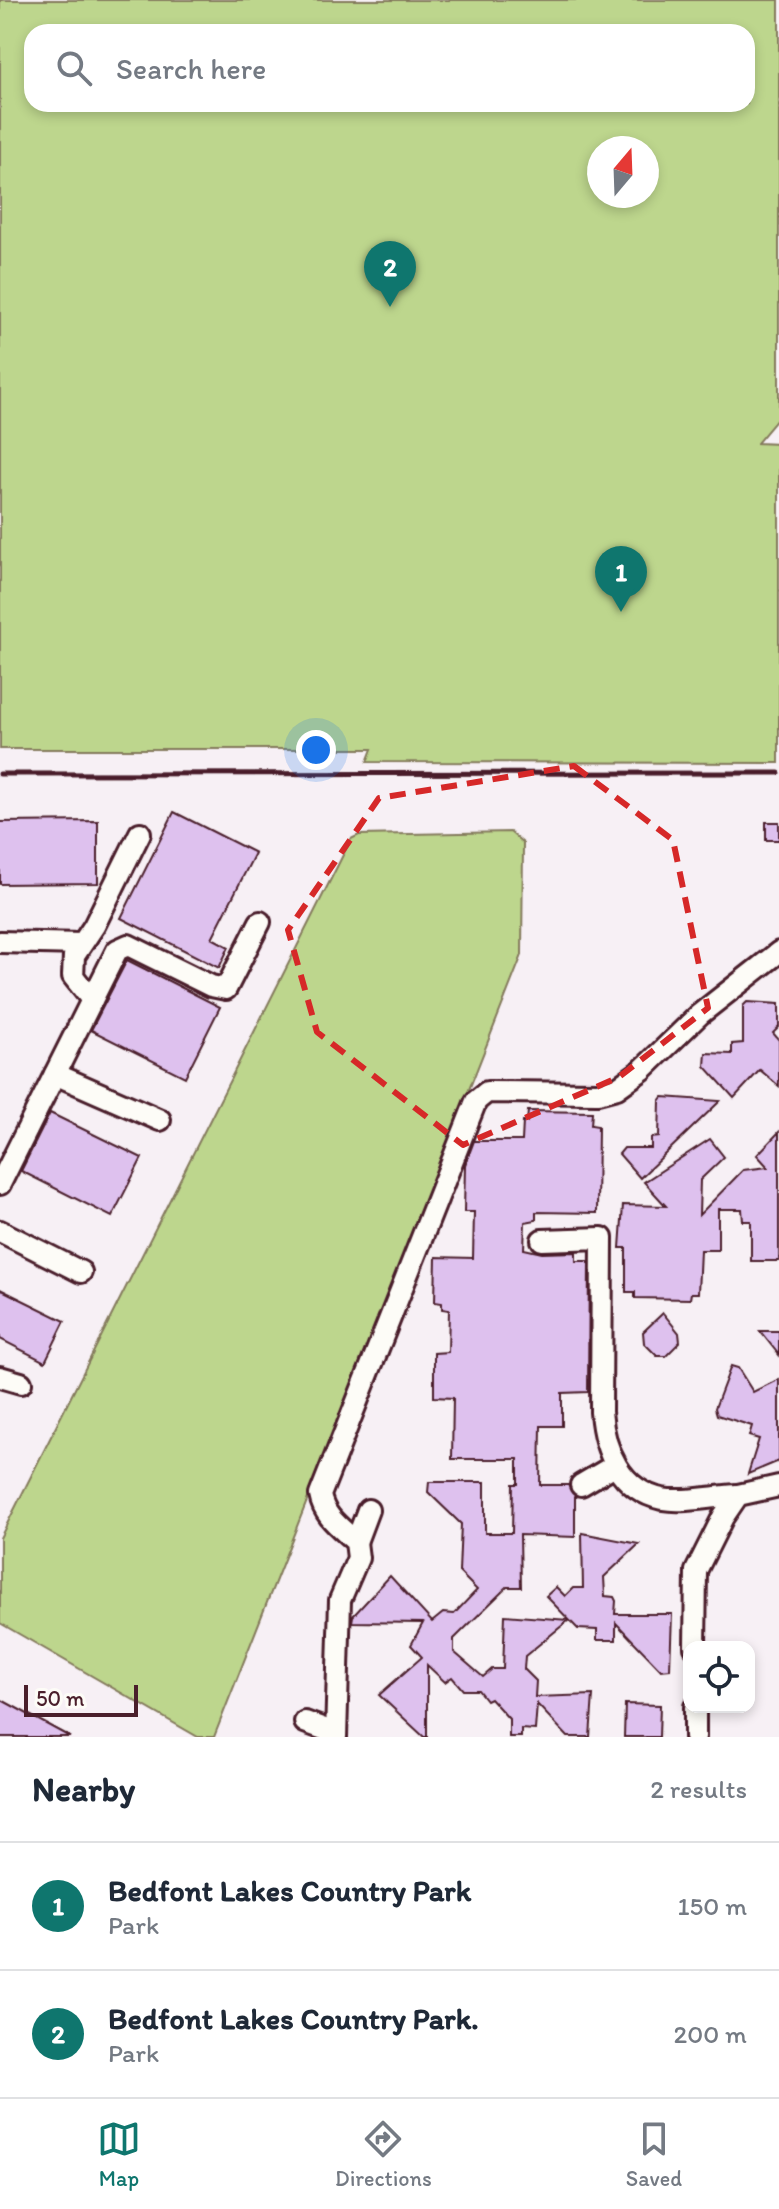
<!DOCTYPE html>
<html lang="en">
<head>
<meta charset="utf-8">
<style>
  :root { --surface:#fff; --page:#f2f2f3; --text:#1f2937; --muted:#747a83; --line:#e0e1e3; --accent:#0f766e }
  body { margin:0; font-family:Itim,sans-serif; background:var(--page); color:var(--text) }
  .controls { position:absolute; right:24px; bottom:24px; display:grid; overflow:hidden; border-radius:16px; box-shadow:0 4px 12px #0003 }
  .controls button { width:72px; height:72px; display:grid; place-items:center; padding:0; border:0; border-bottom:2px solid var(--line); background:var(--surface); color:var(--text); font:40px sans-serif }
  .compass { position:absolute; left:587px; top:136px; width:72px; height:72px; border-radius:50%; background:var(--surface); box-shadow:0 4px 12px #0003; rotate:19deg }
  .scale { position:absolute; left:24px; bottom:20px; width:114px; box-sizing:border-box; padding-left:8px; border:4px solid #4a1f2b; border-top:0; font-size:22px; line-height:28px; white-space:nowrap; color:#4a1f2b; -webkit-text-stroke:6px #fdfcf7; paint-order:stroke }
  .you { position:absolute; left:316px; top:750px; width:28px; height:28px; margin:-20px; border:6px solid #fff; border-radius:50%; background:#1a73e8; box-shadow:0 0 0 12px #1a73e833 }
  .badge { display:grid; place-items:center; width:52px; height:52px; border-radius:50%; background:var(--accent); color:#fff; font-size:26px; font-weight:700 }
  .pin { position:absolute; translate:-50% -66px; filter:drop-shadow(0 2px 4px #0008) }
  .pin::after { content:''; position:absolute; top:42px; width:28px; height:24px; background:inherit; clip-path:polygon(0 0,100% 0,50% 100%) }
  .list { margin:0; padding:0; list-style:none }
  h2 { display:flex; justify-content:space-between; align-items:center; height:104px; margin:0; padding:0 32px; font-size:34px }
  h2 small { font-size:26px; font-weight:400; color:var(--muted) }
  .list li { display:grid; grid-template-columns:52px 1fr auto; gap:24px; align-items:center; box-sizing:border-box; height:128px; padding:0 32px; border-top:2px solid var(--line) }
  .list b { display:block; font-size:30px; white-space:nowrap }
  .list p { margin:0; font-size:26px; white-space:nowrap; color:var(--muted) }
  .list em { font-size:26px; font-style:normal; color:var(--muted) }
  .icon { flex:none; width:44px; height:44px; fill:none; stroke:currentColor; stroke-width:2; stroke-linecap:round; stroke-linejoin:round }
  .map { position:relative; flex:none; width:779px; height:1737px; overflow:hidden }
  .search { position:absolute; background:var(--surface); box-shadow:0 4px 12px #0003; left:24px; right:24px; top:24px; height:88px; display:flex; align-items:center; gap:20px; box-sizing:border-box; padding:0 28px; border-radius:24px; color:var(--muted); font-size:30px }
  .sheet { height:360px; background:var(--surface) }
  nav { display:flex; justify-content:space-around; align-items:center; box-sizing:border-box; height:112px; border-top:2px solid var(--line); background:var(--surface); font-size:22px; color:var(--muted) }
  nav a { display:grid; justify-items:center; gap:4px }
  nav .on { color:var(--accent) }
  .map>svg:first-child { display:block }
  .green { fill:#bdd68d; stroke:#847a5c; stroke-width:2; fill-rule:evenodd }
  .building { fill:#dec1ee; stroke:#4a1f2b; stroke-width:2 }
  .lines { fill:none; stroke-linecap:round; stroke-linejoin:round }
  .minor-casing { stroke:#4a1f2b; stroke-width:26 }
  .minor { stroke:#fdfcf7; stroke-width:20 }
  .rail { stroke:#4a1f2b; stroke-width:5 }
  .marked { fill:none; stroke:#d62828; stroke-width:6; stroke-dasharray:16 10; stroke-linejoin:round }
</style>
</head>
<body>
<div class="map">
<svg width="779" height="1737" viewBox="0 0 779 1737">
  <rect width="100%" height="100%" fill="#f7f0f5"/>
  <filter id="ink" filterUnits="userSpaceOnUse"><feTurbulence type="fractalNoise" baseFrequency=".0125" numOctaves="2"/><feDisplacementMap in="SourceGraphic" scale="16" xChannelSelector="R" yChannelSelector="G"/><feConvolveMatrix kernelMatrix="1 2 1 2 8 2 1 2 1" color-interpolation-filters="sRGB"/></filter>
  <g filter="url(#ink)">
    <g class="green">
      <path d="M0,0H779V417L757,443L779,444V763L367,762L372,749H0ZM32,32H747V104H32ZM647,148V196H599V148Z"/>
      <path d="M510,832L523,843L522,955L214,1737H198L0,1623V1538L351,839L359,835Z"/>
    </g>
    <g class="building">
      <path d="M174,812L255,853L212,938L229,947L219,968L121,918Z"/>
      <path d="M98,821V883L0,884V822Z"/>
      <rect x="766" y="822" width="13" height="18"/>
      <path d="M127,960L220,1007L185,1077L91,1030Z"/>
      <path d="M747,1002L779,1004V1027L773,1033L779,1040V1086L760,1070L734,1098L705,1066L706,1053L732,1054V1044L743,1043V1006Z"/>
      <path d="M663,1097L720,1101L640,1178L619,1154L624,1148H651V1138L659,1137L660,1101Z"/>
      <path d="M528,1111L592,1112L591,1125L598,1126L597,1213L536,1212V1220L525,1222L524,1249L542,1253L576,1252V1261H589L588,1392L562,1393V1426H541L540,1485H568L575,1496V1537L520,1535L521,1587H507L454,1639V1652L483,1677L492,1669H503L505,1615L569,1620L525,1656L524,1669L536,1681L535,1697L593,1695L590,1737H568L537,1704L535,1730L521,1729V1737H509V1719L490,1698L486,1700L478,1690H463L452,1677L445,1682L427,1665V1737H424L379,1695L422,1657L411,1645L423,1623L352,1622L353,1616L390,1576L432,1622L443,1613L454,1614L477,1590L459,1572L461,1524L428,1492L429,1482H485V1533H512L513,1484H518V1459H452L453,1398L434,1397V1353L448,1352L449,1310L442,1309V1303L435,1302L436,1257L473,1258L474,1212H464L465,1165L474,1141H522L523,1122H527Z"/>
      <path d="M50,1113L142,1158L112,1217L21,1171Z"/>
      <path d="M779,1132V1261H751V1221H743L742,1209H718V1250H700L698,1293H691L690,1299L635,1298V1292H626V1248H620L623,1205L666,1206L644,1182L710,1139L724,1157L700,1180L699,1215L743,1170L768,1167L757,1155Z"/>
      <path d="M0,1289L65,1321L45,1362L0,1339Z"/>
      <path d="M663,1313L679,1333L680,1342L666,1356H657L644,1343L643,1332Z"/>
      <path d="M760,1331H779V1355Z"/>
      <path d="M731,1366L738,1368L753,1392L779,1379V1461L748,1474L759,1439L749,1436L752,1426L717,1415L715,1408Z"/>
      <path d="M582,1533L639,1544L604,1577L605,1596L614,1597L616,1601L615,1614H672L670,1669L661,1670L616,1623V1640H597V1630L578,1629L546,1596L556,1587L565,1596L573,1588H583Z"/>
      <path d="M0,1699L70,1737H0Z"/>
      <path d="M625,1704L660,1705L659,1737H624Z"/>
    </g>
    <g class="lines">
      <defs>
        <g id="minor">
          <path d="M0,942L81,944"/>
          <path d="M92,1000L73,976L74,956L94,926L140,833"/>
          <path d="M55,1074L160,1120"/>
          <path d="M0,1184L117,950L128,945L211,986L226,989L260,922"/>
          <path d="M0,1231L81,1272"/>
          <path d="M542,1240L602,1238L601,1412C604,1450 620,1490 662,1499C685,1503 715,1496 738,1495"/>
          <path d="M0,1377L21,1383"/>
          <path d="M581,1485L615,1465"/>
          <path d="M356,1542L368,1510"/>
          <path d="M695,1647L696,1571L723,1517L738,1495L779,1486"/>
          <path d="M305,1722L335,1733"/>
          <path d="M336,1737L340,1600L358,1558L356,1542C340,1527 324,1517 320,1495L476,1101L487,1092L598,1093L617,1088L642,1070L700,1014L779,952"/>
          <path d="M695,1737V1707"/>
        </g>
      </defs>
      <use href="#minor" class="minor-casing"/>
      <use href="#minor" class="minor"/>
      <path class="rail" d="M0,774L779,773"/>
    </g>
  </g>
  <path class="marked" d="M574,766L673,840L708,1008L619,1077L463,1145L317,1032L288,930L379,798Z"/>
</svg>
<div class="controls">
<button><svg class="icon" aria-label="locate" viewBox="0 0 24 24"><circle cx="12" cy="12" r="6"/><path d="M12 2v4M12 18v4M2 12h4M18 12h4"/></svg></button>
</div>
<svg class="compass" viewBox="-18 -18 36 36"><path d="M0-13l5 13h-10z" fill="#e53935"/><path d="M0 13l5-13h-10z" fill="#747a83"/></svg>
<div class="scale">50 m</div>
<div class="you"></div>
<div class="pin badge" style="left:621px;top:612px">1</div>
<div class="pin badge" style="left:390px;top:307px">2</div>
<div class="search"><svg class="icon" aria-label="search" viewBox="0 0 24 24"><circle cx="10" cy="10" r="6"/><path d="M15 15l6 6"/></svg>Search here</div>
</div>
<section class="sheet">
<h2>Nearby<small>2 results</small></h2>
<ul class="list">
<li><span class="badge">1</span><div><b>Bedfont Lakes Country Park</b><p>Park</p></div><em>150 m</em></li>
<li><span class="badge">2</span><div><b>Bedfont Lakes Country Park.</b><p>Park</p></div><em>200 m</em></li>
</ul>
</section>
<nav>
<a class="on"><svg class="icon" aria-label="map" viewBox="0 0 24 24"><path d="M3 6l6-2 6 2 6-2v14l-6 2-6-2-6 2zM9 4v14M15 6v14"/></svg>Map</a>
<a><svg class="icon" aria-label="directions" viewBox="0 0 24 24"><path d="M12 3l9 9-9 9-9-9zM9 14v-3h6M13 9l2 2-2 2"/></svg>Directions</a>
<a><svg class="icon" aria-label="saved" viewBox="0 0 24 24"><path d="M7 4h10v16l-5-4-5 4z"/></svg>Saved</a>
</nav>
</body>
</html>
